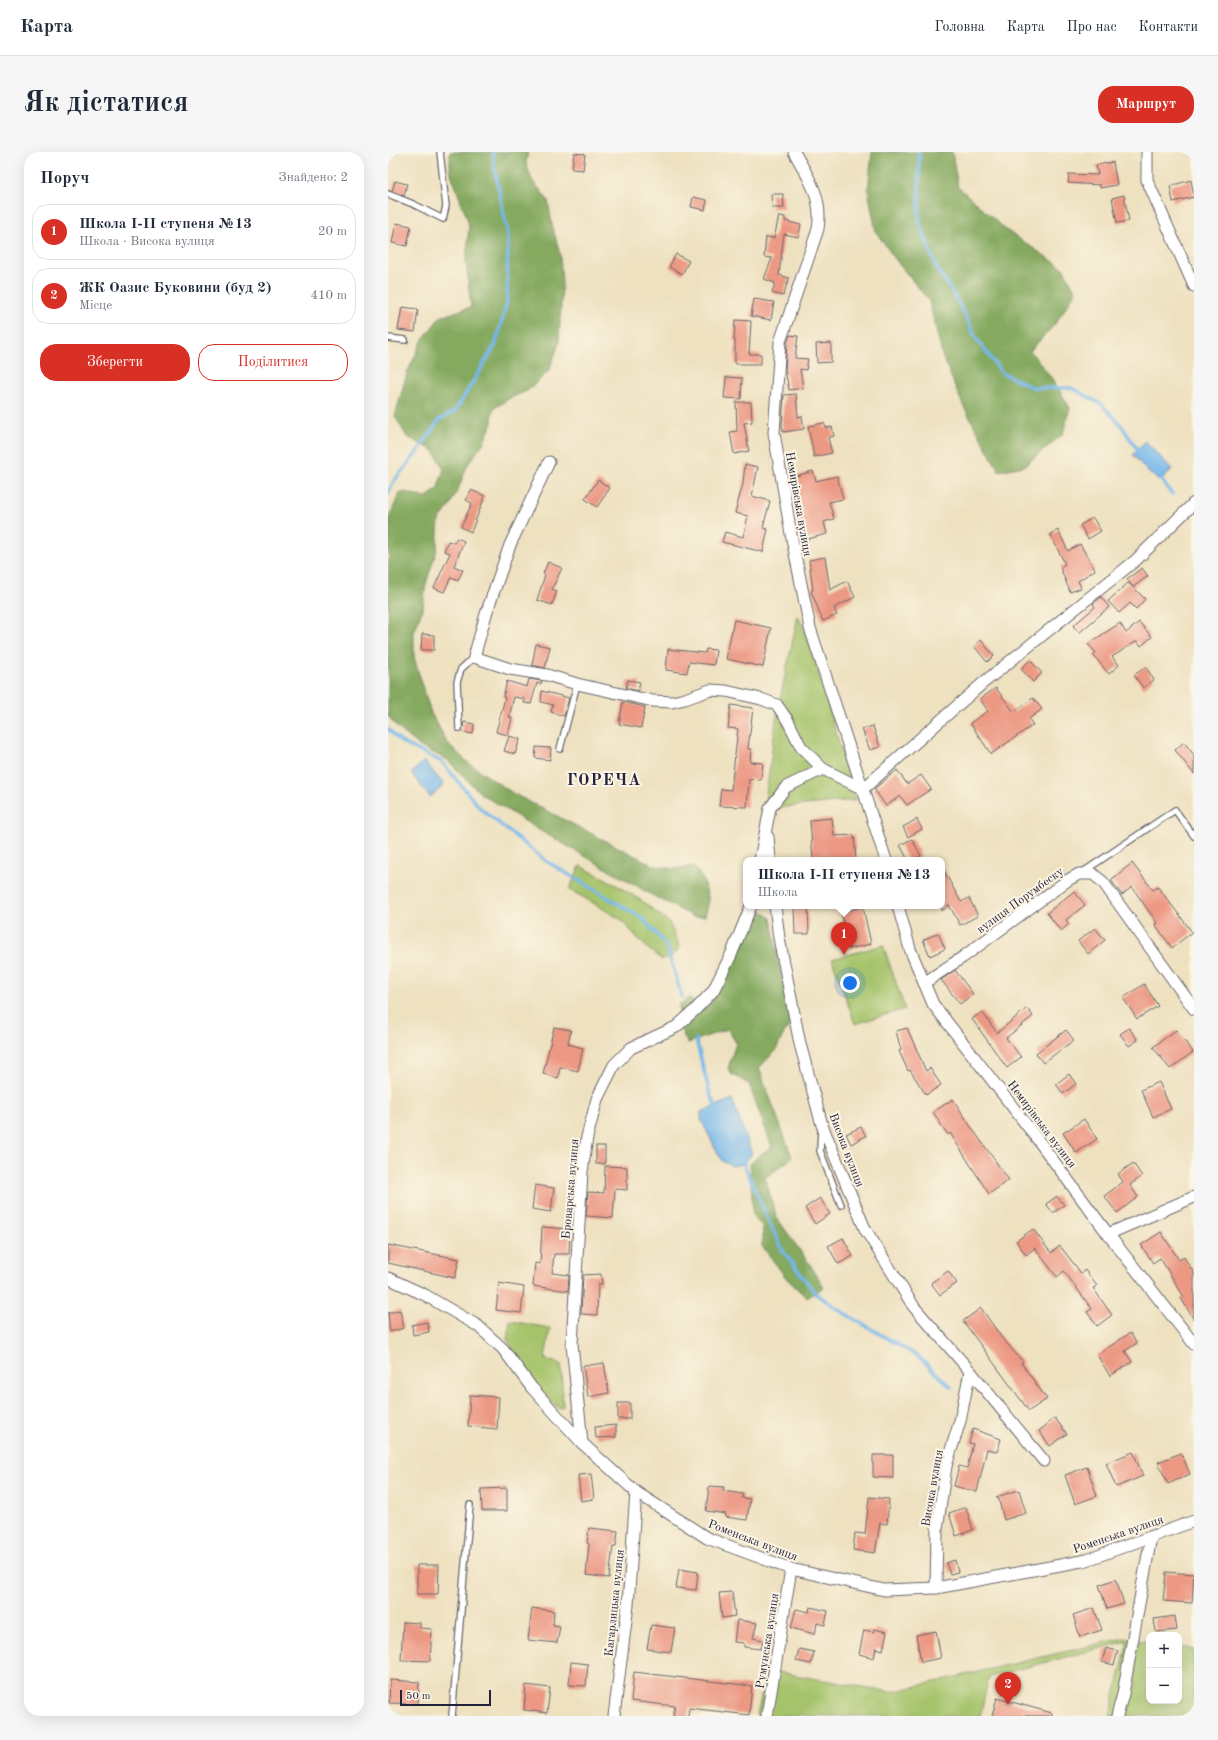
<!DOCTYPE html>
<html lang="uk">
<head>
<meta charset="utf-8">
<style>
  :root { --surface:#fff; --page:#f6f6f7; --text:#1f2937; --muted:#747a83; --line:#e0e1e3; --accent:#d93025 }
  body { margin:0; font-family:"Old Standard TT",serif; background:var(--page); color:var(--text) }
  .controls { position:absolute; right:12px; bottom:12px; display:grid; overflow:hidden; border-radius:8px; box-shadow:0 4px 16px #0002 }
  .controls button { width:36px; height:36px; display:grid; place-items:center; padding:0; border:0; border-bottom:1px solid var(--line); background:var(--surface); color:var(--text); font:20px sans-serif }
  .scale { position:absolute; left:12px; bottom:10px; width:91px; box-sizing:border-box; padding-left:4px; border:2px solid #22223b; border-top:0; font-size:11px; line-height:14px; white-space:nowrap; color:#22223b; -webkit-text-stroke:3px #fcf5e5; paint-order:stroke }
  .you { position:absolute; left:462px; top:831px; width:14px; height:14px; margin:-10px; border:3px solid #fff; border-radius:50%; background:#1a73e8; box-shadow:0 0 0 6px #1a73e833 }
  .badge { display:grid; place-items:center; width:26px; height:26px; border-radius:50%; background:var(--accent); color:#fff; font-size:13px; font-weight:700 }
  .pin { position:absolute; translate:-50% -33px; filter:drop-shadow(0 1px 2px #0008) }
  .pin::after { content:''; position:absolute; top:21px; width:14px; height:12px; background:inherit; clip-path:polygon(0 0,100% 0,50% 100%) }
  .popup { position:absolute; left:355px; top:705px; width:202px; height:52px; box-sizing:border-box; display:grid; place-content:center; border-radius:8px; background:var(--surface); filter:drop-shadow(0 1px 3px #0005); font-size:13px; white-space:nowrap; color:var(--muted) }
  .popup b { font-size:15px; color:var(--text) }
  .popup::after { content:''; position:absolute; left:50%; top:100%; margin-left:-8px; border:8px solid transparent; border-top-color:var(--surface) }
  .list { margin:0; padding:0; list-style:none }
  h2 { display:flex; justify-content:space-between; align-items:center; height:52px; margin:0; padding:0 16px; font-size:17px }
  h2 small { font-size:13px; font-weight:400; color:var(--muted) }
  .list li { display:grid; grid-template-columns:26px 1fr auto; gap:12px; align-items:center; box-sizing:border-box; height:56px; margin:0 8px 8px; padding:0 8px; border:1px solid var(--line); border-radius:16px }
  .list b { display:block; font-size:15px; white-space:nowrap }
  .list p { margin:0; font-size:13px; white-space:nowrap; color:var(--muted) }
  .list em { font-size:13px; font-style:normal; color:var(--muted) }
  .actions { display:flex; gap:8px; padding:12px 16px }
  .actions a { flex:1; padding:9px 0; border:1px solid var(--accent); border-radius:16px; text-align:center; font-size:14px; color:var(--accent) }
  .actions .main { background:var(--accent); color:#fff }
  .map { position:relative; flex:none; width:806px; height:1564px; overflow:hidden; border-radius:16px }
  header { display:flex; align-items:center; gap:24px; box-sizing:border-box; height:56px; padding:0 20px; background:var(--surface); border-bottom:1px solid var(--line) }
  header strong { font-size:19px }
  nav { display:flex; gap:22px; margin-inline-start:auto; font-size:14px }
  .intro { display:flex; align-items:center; justify-content:space-between; box-sizing:border-box; height:96px; padding:0 24px }
  h1 { margin:0; font-size:28px }
  .button { padding:10px 18px; border-radius:16px; background:var(--accent); color:#fff; font-size:14px; font-weight:700 }
  main { display:flex; gap:24px; padding:0 24px }
  aside { flex:1; background:var(--surface); border-radius:16px; box-shadow:0 4px 16px #0002 }
  .map>svg:first-child { display:block }
  .green { fill:#a5c36b; stroke:#647253 }
  .forest { fill:#84a95f; stroke:#53664d }
  .water { fill:#74b7ea; stroke:#4b6c92 }
  .lines { fill:none; stroke-linecap:round; stroke-linejoin:round }
  .stream { stroke:#74b7ea; stroke-width:3.5 }
  .building { fill:#ec9883 }
  .service-casing { stroke:#69656a; stroke-width:8 }
  .minor-casing { stroke:#69656a; stroke-width:13 }
  .service { stroke:#fff; stroke-width:5.5 }
  .minor { stroke:#fff; stroke-width:11 }
  .labels { text-anchor:middle; stroke-width:4; stroke-linejoin:round; paint-order:stroke }
  .street-label { font-size:12px; fill:#22223b; stroke:#fcf5e5 }
  .district-label { font-size:16px; font-weight:bold; letter-spacing:1px; fill:#22223b; stroke:#fcf5e5 }
</style>
</head>
<body>
<header>
<strong>Карта</strong>
<nav><a>Головна</a><a>Карта</a><a>Про нас</a><a>Контакти</a></nav>
</header>
<div class="intro"><h1>Як дістатися</h1><a class="button">Маршрут</a></div>
<main>
<aside>
<h2>Поруч<small>Знайдено: 2</small></h2>
<ul class="list">
<li><span class="badge">1</span><div><b>Школа I-II ступеня №13</b><p>Школа · Висока вулиця</p></div><em>20 m</em></li>
<li><span class="badge">2</span><div><b>ЖК Оазис Буковини (буд 2)</b><p>Місце</p></div><em>410 m</em></li>
</ul>
<div class="actions"><a class="main">Зберегти</a><a>Поділитися</a></div>
</aside>
<div class="map">
<svg width="806" height="1564" viewBox="0 0 806 1564">
  <rect width="100%" height="100%" fill="#fcf5e5"/>
  <filter id="ink" filterUnits="userSpaceOnUse"><feTurbulence type="fractalNoise" baseFrequency=".025" numOctaves="2"/><feDisplacementMap in="SourceGraphic" scale="8" xChannelSelector="R" yChannelSelector="G"/><feConvolveMatrix kernelMatrix="1 2 1 2 8 2 1 2 1" color-interpolation-filters="sRGB"/></filter>
  <filter id="wash" filterUnits="userSpaceOnUse"><feTurbulence type="fractalNoise" baseFrequency=".012" numOctaves="4" result="noise"/><feDisplacementMap in="SourceGraphic" scale="16" xChannelSelector="R" yChannelSelector="G"/><feGaussianBlur stdDeviation="0.9" result="paint"/><feColorMatrix in="noise" values="0 0 0 0 0 0 0 0 0 0 0 0 0 0 0 0 0 1.4 0 .05"/><feComposite in="paint" operator="in"/></filter>
  <g filter="url(#wash)">
    <rect width="100%" height="100%" fill="#eee1c0"/>
    <g class="green">
      <path d="M410,464L420,486L468,648L376,657L389,561Z"/>
      <path d="M192,714L220,728L254,749L281,770L292,796L285,803L274,808L259,796L232,767L195,745L181,738Z"/>
      <path d="M495,793L517,857L467,872L444,807Z"/>
      <path d="M122,1169L162,1176L157,1207L173,1212L175,1254L171,1256C152,1244 132,1208 119,1188Z"/>
      <path d="M736,1486L761,1490V1549H791V1495L806,1497V1564H722L740,1489L601,1525L592,1564H369L379,1518L503,1540Z"/>
    </g>
    <g class="forest">
      <path d="M62,0H140L138,11L144,28L160,48L164,73L172,102L174,133L171,191L161,219L139,239L122,246L105,257L104,271L96,290L79,314L71,335L61,355L51,368L49,397L38,432L35,455L26,481V505L43,561L59,590L79,610L126,642L267,714L286,717L305,714L315,727L321,749L317,764L306,765L264,743L153,679L93,642L58,607L33,595L11,577L0,564L1,366L11,342L18,340L37,346L49,338L56,317L45,298L19,285L7,264L19,221L35,187L52,165L83,155L78,111L81,72L62,19Z"/>
      <path d="M484,0H564L570,35L618,78L675,116L688,140L667,172L642,199L665,228L682,256L675,282L636,314L611,319L575,253L555,206L541,149L510,111L488,80L480,38Z"/>
      <path d="M374,759L383,766L392,817L405,870L397,879L387,900L371,916L404,1005L400,1009L377,1026L389,1066L423,1114L436,1135L419,1146L399,1127L374,1094L375,1075L365,1064L362,1012L373,1002L384,995L361,932L343,922L340,916L348,891L340,877L300,891C291,879 290,868 291,853L301,846L315,859C339,829 352,795 367,760Z"/>
    </g>
    <g class="water">
      <path d="M757,289L784,317L773,329L761,321L745,303Z"/>
      <path d="M36,609L56,633L42,645L23,621Z"/>
      <path d="M344,947L364,1002L355,1012L344,1014L334,1009L313,968V960Z"/>
    </g>
    <g class="lines">
      <g class="stream">
        <path d="M531,0V69L548,115L569,148L588,186L614,221L646,236H684L713,252L733,273L751,300"/>
        <path d="M771,325L784,342"/>
        <path d="M0,341L6,329L28,302L51,268L67,259L107,194L119,150L120,82L106,14L105,0"/>
        <path d="M0,577L13,590L54,610L92,656L158,709L254,766L278,793L294,845"/>
        <path d="M308,888L322,942L329,957"/>
        <path d="M354,1008L384,1076L395,1099L428,1142L456,1161L531,1205L563,1235"/>
      </g>
    </g>
    <g id="blocks">
      <g class="building">
        <path d="M186,1L197,2L195,18L184,17Z"/>
        <path d="M725,10L729,33L712,36V33L680,31L681,22L710,23L708,13Z"/>
        <path d="M803,28L806,45L785,50L782,34Z"/>
        <path d="M7,29L19,32L16,44L4,39Z"/>
        <path d="M383,42H395L396,56H384Z"/>
        <path d="M736,43L741,69L729,71L724,46Z"/>
        <path d="M305,45L319,48L317,58L303,55Z"/>
        <path d="M391,64L397,65V69L413,73L410,85L396,82L391,123L401,126L395,144L384,141L387,131L376,127L384,106L376,105L378,85L386,86Z"/>
        <path d="M8,71L23,74L19,94L4,91Z"/>
        <path d="M288,102L301,109L294,122L281,115Z"/>
        <path d="M366,147L386,150L383,168L363,164Z"/>
        <path d="M14,155L30,157L27,180L10,178Z"/>
        <path d="M347,168L363,169L361,202H373V212H347V188H346Z"/>
        <path d="M402,183L410,184L407,206L420,207L418,218L412,217L415,236L401,238L397,218L399,191Z"/>
        <path d="M443,191V210L429,211L428,192Z"/>
        <path d="M338,225L354,226L353,247L336,246Z"/>
        <path d="M408,242L410,265L414,264L416,277L395,280L394,273L396,243Z"/>
        <path d="M348,250H363L364,270L356,271L361,299L346,302L342,280L349,279Z"/>
        <path d="M436,271L438,276L444,275L446,284L440,286L444,301L426,305L420,274Z"/>
        <path d="M357,312L370,315L364,344L382,349L375,376L380,377L375,400L334,390L337,380L355,385L360,364L347,361L355,332Z"/>
        <path d="M425,319L428,329L449,324L455,347L441,350L446,367L436,370L439,382L416,388L409,363L415,361L405,325Z"/>
        <path d="M210,328L222,336L209,355L197,347Z"/>
        <path d="M83,338L97,344L83,380L73,375L84,351L78,348Z"/>
        <path d="M705,366L713,379L700,387L692,373Z"/>
        <path d="M670,378L680,399L692,392L707,418L690,429L693,436L682,440L672,415L677,412L662,382Z"/>
        <path d="M69,386L76,389L66,414L75,418L70,428L63,425L56,440L46,436L62,401L56,399L60,389L66,391Z"/>
        <path d="M437,405L442,438L459,429L467,445L446,456L449,463L435,469L423,439L425,438L421,408Z"/>
        <path d="M160,410L174,416L164,437L169,439L164,453L149,448L157,423L155,422Z"/>
        <path d="M754,416L760,424L745,435L757,447L748,457L742,451L731,461L720,449L740,431L745,435L739,427Z"/>
        <path d="M713,445L721,455L691,481L685,474L707,455L705,452Z"/>
        <path d="M346,468L383,476L375,515L338,507Z"/>
        <path d="M751,470L764,485L753,494L749,489L724,505L731,513L721,522L705,503L708,501L700,492L732,471L738,481Z"/>
        <path d="M34,482L46,483V498H33Z"/>
        <path d="M593,488L606,504L599,510L586,494Z"/>
        <path d="M148,492L162,495L157,516L144,513Z"/>
        <path d="M280,497L317,501L318,497L328,498L326,513L301,510L299,521L278,518Z"/>
        <path d="M642,508L654,521L645,530L633,517Z"/>
        <path d="M758,515L766,528L755,536L746,523Z"/>
        <path d="M141,527L154,529L153,532L149,531L143,552L136,551L137,547L126,545L121,565L124,566L120,583L108,580L117,546L115,545L119,529L139,535Z"/>
        <path d="M240,528L252,530L250,539L238,536Z"/>
        <path d="M608,536L626,560L645,546L654,557L641,567L645,573L603,602L582,571L600,559L592,547Z"/>
        <path d="M154,539L181,546L176,564L163,560L165,553L153,550Z"/>
        <path d="M235,550L257,555L253,576L231,572Z"/>
        <path d="M343,553L365,556L360,597H363L362,610L375,611L373,628L361,627L359,655L331,654L333,637L343,638L350,577L340,576Z"/>
        <path d="M76,570L86,572L85,582L74,580Z"/>
        <path d="M485,574L492,595L482,598L474,577Z"/>
        <path d="M121,584L132,587L127,602L116,599Z"/>
        <path d="M796,590L806,603V622L787,598Z"/>
        <path d="M148,595L163,596L162,608L147,606Z"/>
        <path d="M509,618L519,632L533,623L543,637L519,653L512,644L498,654L486,637Z"/>
        <path d="M444,666L446,684L466,683L468,708H425L422,668Z"/>
        <path d="M529,667L534,677L520,685L515,675Z"/>
        <path d="M524,687L533,704L525,708H520L512,693Z"/>
        <path d="M744,711L765,738L770,735L804,780L784,796L767,772L769,771L744,735L734,743L723,728Z"/>
        <path d="M554,715L573,750L581,746L590,764L572,773L561,753L554,759Z"/>
        <path d="M686,739L697,753L678,768L681,772L673,779L659,761Z"/>
        <path d="M406,754H420L421,782H407Z"/>
        <path d="M475,755L483,792L461,797L453,760Z"/>
        <path d="M707,776L717,788L700,802L690,789Z"/>
        <path d="M550,781L557,797L542,804L535,788Z"/>
        <path d="M567,818L585,842L572,852L553,828Z"/>
        <path d="M756,832L770,854L749,867L735,846Z"/>
        <path d="M639,856L645,864L618,886L633,905L619,916L584,867L594,860L609,881Z"/>
        <path d="M166,875L183,878L180,892L195,896L190,919L172,915L170,926L155,922Z"/>
        <path d="M519,876L538,919L542,916L553,933L538,943L522,918L520,919L511,899L513,898L508,879Z"/>
        <path d="M741,876L750,888L741,894L732,882Z"/>
        <path d="M678,878L686,888L655,911L648,901Z"/>
        <path d="M788,878L805,900L782,917L765,895Z"/>
        <path d="M681,922L688,932L675,942L668,932Z"/>
        <path d="M771,930L783,957L765,965L753,938Z"/>
        <path d="M565,947L583,975L621,1028L601,1042L562,981L560,983L545,960Z"/>
        <path d="M696,967L709,987L688,1001L675,981Z"/>
        <path d="M473,975L478,984L463,992L458,982Z"/>
        <rect x="208" y="994" width="9" height="18"/>
        <path d="M745,1011L754,1024L742,1033L750,1045L729,1061L716,1044L735,1030L730,1022Z"/>
        <path d="M217,1014L239,1015V1038L227,1037L225,1066L198,1064L200,1040L216,1041Z"/>
        <path d="M147,1033L166,1036L163,1060L144,1057Z"/>
        <path d="M669,1044L676,1053L665,1061L658,1052Z"/>
        <path d="M432,1046L442,1062L427,1072L417,1056Z"/>
        <path d="M154,1075L182,1077L181,1102H166L164,1121L181,1123L180,1139L145,1134L147,1111L152,1112Z"/>
        <path d="M645,1077L663,1101L672,1094L693,1121L697,1118L709,1134L705,1136L724,1163L709,1174L699,1160L704,1157L676,1119L669,1125L647,1096L638,1103L628,1089Z"/>
        <path d="M773,1080L791,1108L796,1105L806,1121V1168L793,1146L796,1145L772,1106L765,1111L753,1093Z"/>
        <path d="M455,1086L465,1104L450,1112L440,1094Z"/>
        <path d="M0,1093L71,1107L67,1126L0,1111Z"/>
        <path d="M560,1119L569,1131L552,1143L543,1131Z"/>
        <path d="M213,1122L214,1132H210L209,1163L193,1162L195,1123Z"/>
        <path d="M111,1131L136,1135L133,1161L108,1158Z"/>
        <path d="M593,1156L614,1186L635,1210L633,1211L659,1247L641,1259L575,1169Z"/>
        <path d="M12,1158L16,1176L2,1180L0,1161Z"/>
        <path d="M39,1170L41,1180L25,1183L24,1173Z"/>
        <path d="M742,1181L749,1191L737,1199L744,1210L722,1224L709,1203Z"/>
        <path d="M216,1211L221,1241L200,1245L195,1214Z"/>
        <path d="M82,1243L111,1245L109,1277L80,1274Z"/>
        <rect x="230" y="1251" width="12" height="16"/>
        <path d="M667,1266L679,1282L662,1294L651,1279Z"/>
        <path d="M228,1273V1285L208,1286L207,1275Z"/>
        <path d="M585,1277L613,1287L609,1300L599,1297L589,1340L566,1334L571,1314L579,1316L585,1292L581,1291Z"/>
        <path d="M745,1300L755,1324L728,1335L718,1311Z"/>
        <path d="M793,1301L802,1322L780,1332L770,1310Z"/>
        <path d="M485,1303H505V1326L485,1325Z"/>
        <path d="M699,1315L709,1344L687,1352L677,1323Z"/>
        <path d="M203,1322L206,1347L193,1349L190,1323Z"/>
        <path d="M321,1334L336,1335L335,1339L355,1342L354,1346L362,1347L359,1368L337,1365L338,1362L318,1359Z"/>
        <path d="M119,1336V1359H94L93,1337Z"/>
        <path d="M631,1338L638,1361L616,1368L610,1345H608Z"/>
        <path d="M481,1345L501,1347L499,1372L492,1371L487,1401L465,1398L467,1381L477,1382Z"/>
        <path d="M578,1355L585,1378L568,1384L561,1361Z"/>
        <path d="M201,1376L230,1379L228,1394H225L221,1426L198,1423L201,1392L199,1391Z"/>
        <path d="M567,1408L570,1420L562,1422L558,1411Z"/>
        <path d="M29,1413H51L50,1442H29Z"/>
        <path d="M291,1417L310,1420L308,1438L288,1436Z"/>
        <path d="M778,1420L806,1422L804,1451L775,1449Z"/>
        <path d="M728,1427L736,1452L719,1457L711,1433Z"/>
        <path d="M344,1440L347,1464L334,1466L331,1441Z"/>
        <path d="M422,1455L440,1459L437,1473L429,1471L427,1482L403,1476L408,1457L421,1460Z"/>
        <path d="M144,1456L166,1459L165,1473L172,1474L169,1491L140,1488Z"/>
        <path d="M706,1456L714,1478L692,1485L685,1463Z"/>
        <path d="M787,1464L789,1478L768,1480L766,1467Z"/>
        <path d="M349,1468L369,1471L365,1486L375,1488L373,1497L356,1495V1491L346,1490Z"/>
        <path d="M15,1470L32,1471V1476L44,1477L42,1509L13,1508Z"/>
        <path d="M263,1473L287,1476L283,1500L259,1497Z"/>
        <path d="M486,1477L499,1480L495,1498L488,1496L486,1506L471,1502L476,1478L486,1480Z"/>
        <path d="M548,1479L553,1506L533,1510L528,1483Z"/>
        <path d="M718,1496L730,1499L726,1513L714,1510Z"/>
        <path d="M411,1497L426,1500L423,1512L408,1509Z"/>
        <path d="M183,1510L200,1512L198,1534L181,1533Z"/>
        <path d="M246,1520L364,1534L361,1563L301,1556L300,1564H285L287,1554L243,1549Z"/>
        <path d="M2,1528L31,1530L30,1552L1,1551Z"/>
        <path d="M138,1533L162,1536L159,1561L136,1558Z"/>
        <path d="M609,1546L664,1561V1564H604Z"/>
      </g>
    </g>
  </g>
  <g filter="url(#ink)">
    <use href="#blocks" fill-opacity="0" stroke="#69656a" stroke-width="1"/>
    <g class="lines">
      <defs>
        <g id="service">
          <path d="M0,42L25,52L55,67L58,54L52,0"/>
          <path d="M0,186L17,188"/>
          <path d="M71,576L69,530L73,517L86,505"/>
          <path d="M172,597L189,532"/>
          <path d="M695,720L787,658L806,684"/>
          <path d="M433,977L432,999L453,1053"/>
          <path d="M64,1564L82,1353"/>
        </g>
        <g id="minor">
          <path d="M406,0C421,26 435,46 430,77L392,190L386,281L403,382L422,476L498,708"/>
          <path d="M759,0V28L806,134"/>
          <path d="M161,310L122,393L98,462L86,505L122,517L159,523L189,532L265,549L284,550L297,547L322,538L338,539L373,547L389,553L400,569L413,595L435,617"/>
          <path d="M380,685L382,708"/>
          <path d="M372,708L382,656L398,635L435,617L475,637L595,531L748,408L806,351"/>
          <path d="M387,754L391,786L412,892L434,973L477,1077L526,1155L582,1219L656,1309"/>
          <path d="M510,754L522,797L545,852L644,980L720,1082L806,1192"/>
          <path d="M536,831L575,805L680,728L691,722H705L715,730L806,857"/>
          <path d="M720,1082L806,1045"/>
          <path d="M0,1126L37,1143L90,1174L115,1197L144,1236L194,1291L248,1340L319,1386L403,1417L496,1438L548,1436L699,1408L806,1369"/>
          <path d="M194,1291L184,1192L194,1020L199,985L209,947L226,913L243,896L288,875L307,858L325,839L343,803L363,754"/>
          <path d="M548,1436L549,1378L558,1314L572,1269L582,1219"/>
          <path d="M226,1564L240,1453L248,1340"/>
          <path d="M379,1564L403,1417"/>
          <path d="M729,1564L735,1542L763,1385"/>
        </g>
      </defs>
      <use href="#service" class="service-casing"/>
      <use href="#minor" class="minor-casing"/>
      <use href="#service" class="service"/>
      <use href="#minor" class="minor"/>
    </g>
  </g>
  <g class="labels">
    <g class="street-label">
      <text transform="translate(411 352) rotate(80)" y="4">Немирівська вулиця</text>
      <text transform="translate(632 748) rotate(-36)" y="4">вулиця Порумбеску</text>
      <text transform="translate(654 972) rotate(53)" y="4">Немирівська вулиця</text>
      <text transform="translate(459 998) rotate(69)" y="4">Висока вулиця</text>
      <text transform="translate(182 1037) rotate(-85)" y="4">Броварська вулиця</text>
      <text transform="translate(544 1336) rotate(-80)" y="4">Висока вулиця</text>
      <text transform="translate(730 1382) rotate(-19)" y="4">Роменська вулиця</text>
      <text transform="translate(365 1388) rotate(21)" y="4">Роменська вулиця</text>
      <text transform="translate(226 1451) rotate(-84)" y="4">Кагарлицька вулиця</text>
      <text transform="translate(379 1489) rotate(-81)" y="4">Румунська вулиця</text>
    </g>
    <g class="district-label">
      <text x="216" y="633">ГОРЕЧА</text>
    </g>
  </g>
</svg>
<div class="controls">
<button>+</button>
<button>−</button>
</div>
<div class="scale">50 m</div>
<div class="you"></div>
<div class="pin badge" style="left:456px;top:803px">1</div>
<div class="popup"><b>Школа I-II ступеня №13</b>Школа</div>
<div class="pin badge" style="left:620px;top:1553px">2</div>
</div>
</main>
</body>
</html>
